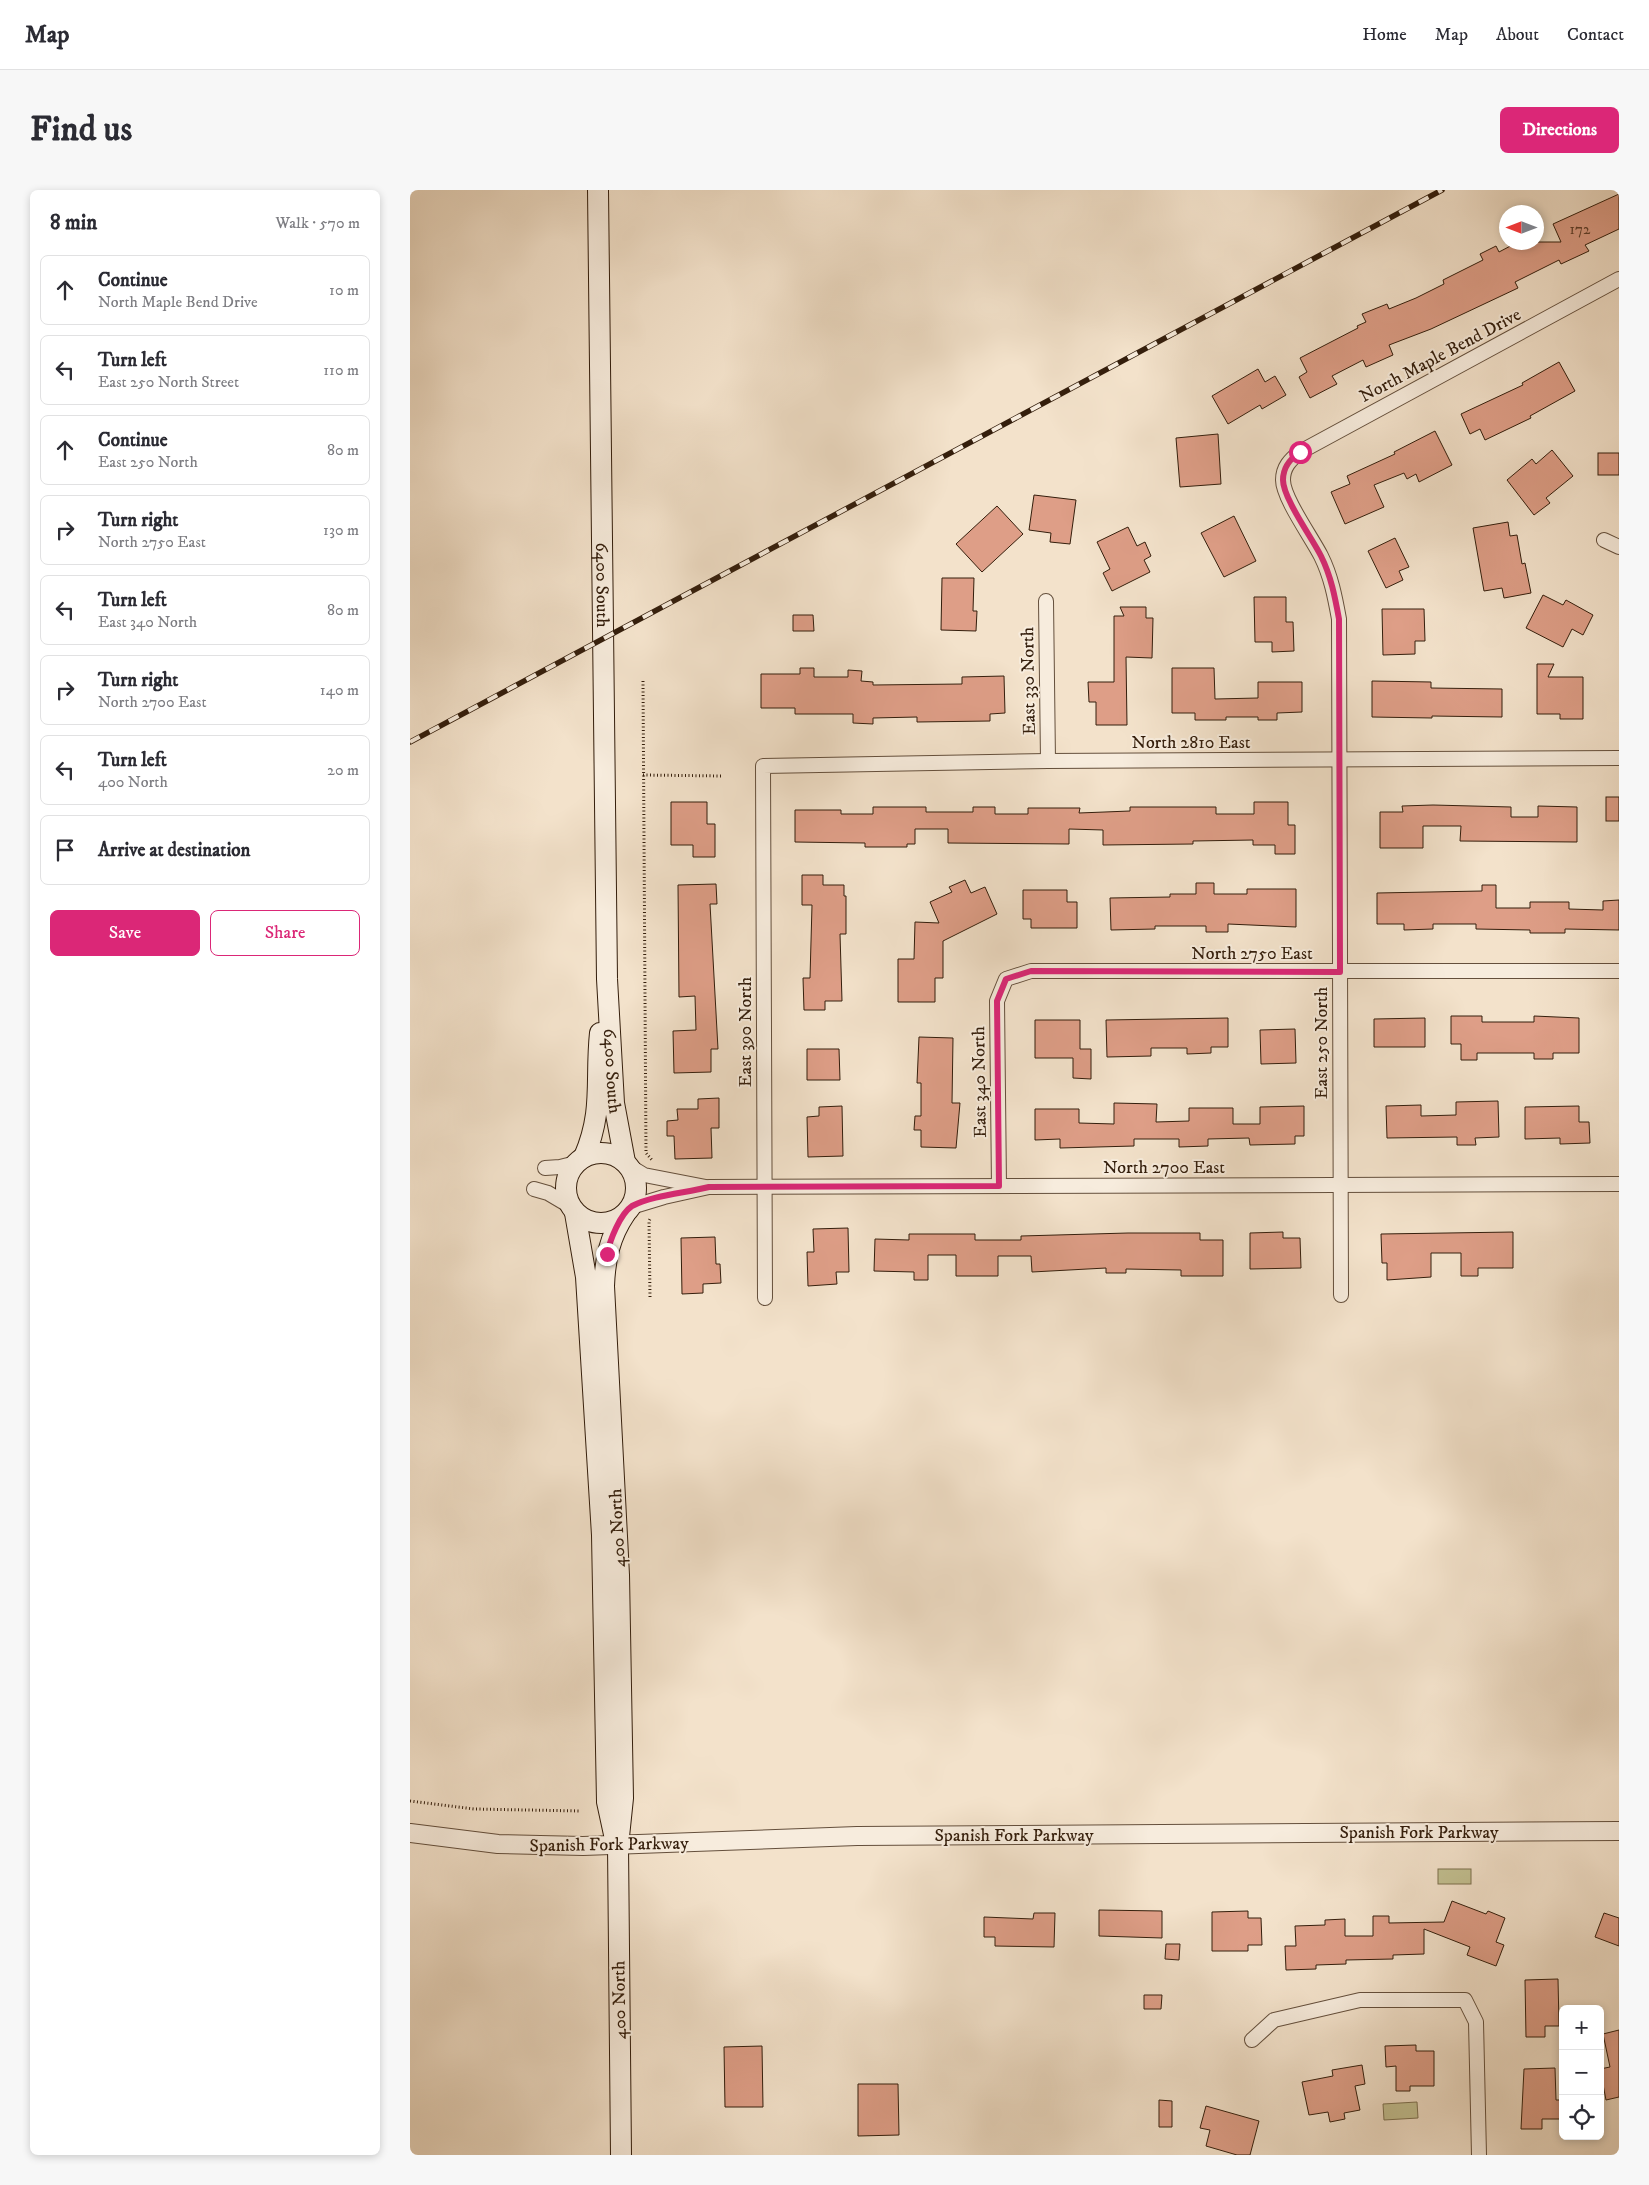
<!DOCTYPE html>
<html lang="en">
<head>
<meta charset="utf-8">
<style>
  :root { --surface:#fff; --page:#f7f7f7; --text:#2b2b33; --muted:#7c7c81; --line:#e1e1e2; --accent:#db2777 }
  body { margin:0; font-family:"IM FELL DW Pica",serif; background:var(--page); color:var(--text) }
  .controls { position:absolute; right:15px; bottom:15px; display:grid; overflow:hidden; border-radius:8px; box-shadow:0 2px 8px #0003 }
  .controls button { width:45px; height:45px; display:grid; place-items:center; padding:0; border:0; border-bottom:1px solid var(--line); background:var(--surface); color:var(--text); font:25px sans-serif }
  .compass { position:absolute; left:1089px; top:15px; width:45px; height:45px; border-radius:50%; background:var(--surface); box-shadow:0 2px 8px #0003; rotate:270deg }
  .stop { position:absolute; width:15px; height:15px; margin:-11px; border:4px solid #db2777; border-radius:50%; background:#fff }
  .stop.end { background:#db2777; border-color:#fff; box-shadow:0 1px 5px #0008 }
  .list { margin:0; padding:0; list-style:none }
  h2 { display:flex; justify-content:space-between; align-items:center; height:65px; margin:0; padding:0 20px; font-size:21px }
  h2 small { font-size:16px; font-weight:400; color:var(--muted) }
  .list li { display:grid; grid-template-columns:32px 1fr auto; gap:15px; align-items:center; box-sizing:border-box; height:70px; margin:0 10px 10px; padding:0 10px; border:1px solid var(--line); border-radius:8px }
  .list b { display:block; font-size:19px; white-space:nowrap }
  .list p { margin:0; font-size:16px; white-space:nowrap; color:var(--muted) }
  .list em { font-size:16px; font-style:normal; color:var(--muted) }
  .actions { display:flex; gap:10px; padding:15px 20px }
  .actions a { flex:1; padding:11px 0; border:1px solid var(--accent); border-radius:8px; text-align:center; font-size:18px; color:var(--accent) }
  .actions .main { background:var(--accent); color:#fff }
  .icon { flex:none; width:28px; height:28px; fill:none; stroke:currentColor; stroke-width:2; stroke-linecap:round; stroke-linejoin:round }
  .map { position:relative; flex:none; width:1209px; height:1965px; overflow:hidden; border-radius:8px }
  header { display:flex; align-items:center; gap:30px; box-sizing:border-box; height:70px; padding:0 25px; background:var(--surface); border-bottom:1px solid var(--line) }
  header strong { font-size:24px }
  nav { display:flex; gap:28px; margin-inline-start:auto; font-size:18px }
  .intro { display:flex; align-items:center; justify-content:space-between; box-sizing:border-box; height:120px; padding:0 30px }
  h1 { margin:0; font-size:35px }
  .button { padding:12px 22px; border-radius:8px; background:var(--accent); color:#fff; font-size:18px; font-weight:700 }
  main { display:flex; gap:30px; padding:0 30px }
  aside { flex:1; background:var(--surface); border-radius:8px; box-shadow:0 2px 8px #0003 }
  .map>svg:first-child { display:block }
  .green { fill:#c3c192; stroke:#7c704f }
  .building { fill:#de9e87; stroke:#341e0c }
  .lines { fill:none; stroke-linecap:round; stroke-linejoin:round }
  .minor-casing { stroke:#644f3c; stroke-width:16 }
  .tertiary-casing { stroke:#644f3c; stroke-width:20 }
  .secondary-casing { stroke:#341e0c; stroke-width:22 }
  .path { stroke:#341e0c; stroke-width:3; stroke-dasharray:1 2.5; stroke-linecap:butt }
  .minor { stroke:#f7ecdd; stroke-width:14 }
  .tertiary { stroke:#f7ecdd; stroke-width:18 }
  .secondary { stroke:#f7ecdd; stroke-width:20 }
  .rail-casing { stroke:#341e0c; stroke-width:5.5 }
  .rail { stroke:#f7ecdd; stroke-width:4; stroke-dasharray:11; stroke-linecap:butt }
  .route { stroke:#db2777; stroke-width:6 }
  .labels { text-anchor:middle; stroke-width:4; stroke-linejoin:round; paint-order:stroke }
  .number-label { font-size:15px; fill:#5e3e2b }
  .street-label { font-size:18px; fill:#341e0c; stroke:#f7ecdd }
</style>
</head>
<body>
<header>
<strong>Map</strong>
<nav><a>Home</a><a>Map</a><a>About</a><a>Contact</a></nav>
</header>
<div class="intro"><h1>Find us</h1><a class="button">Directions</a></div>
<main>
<aside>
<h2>8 min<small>Walk · 570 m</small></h2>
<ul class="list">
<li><svg class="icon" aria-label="ahead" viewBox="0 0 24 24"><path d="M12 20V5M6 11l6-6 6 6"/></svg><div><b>Continue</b><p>North Maple Bend Drive</p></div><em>10 m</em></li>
<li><svg class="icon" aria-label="left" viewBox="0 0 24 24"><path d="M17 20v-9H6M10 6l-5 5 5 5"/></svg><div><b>Turn left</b><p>East 250 North Street</p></div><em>110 m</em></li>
<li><svg class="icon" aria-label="ahead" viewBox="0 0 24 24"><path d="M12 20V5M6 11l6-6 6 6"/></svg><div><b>Continue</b><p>East 250 North</p></div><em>80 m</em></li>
<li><svg class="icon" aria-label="right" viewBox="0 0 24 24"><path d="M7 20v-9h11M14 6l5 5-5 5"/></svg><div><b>Turn right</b><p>North 2750 East</p></div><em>130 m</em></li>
<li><svg class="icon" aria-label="left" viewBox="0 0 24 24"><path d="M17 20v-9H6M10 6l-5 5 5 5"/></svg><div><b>Turn left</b><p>East 340 North</p></div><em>80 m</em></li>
<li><svg class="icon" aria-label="right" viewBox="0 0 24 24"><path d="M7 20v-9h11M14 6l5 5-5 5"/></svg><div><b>Turn right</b><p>North 2700 East</p></div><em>140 m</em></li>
<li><svg class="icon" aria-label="left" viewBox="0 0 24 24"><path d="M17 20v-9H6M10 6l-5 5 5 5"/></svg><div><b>Turn left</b><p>400 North</p></div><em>20 m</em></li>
<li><svg class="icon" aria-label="arrive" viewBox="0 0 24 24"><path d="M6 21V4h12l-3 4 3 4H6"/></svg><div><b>Arrive at destination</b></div></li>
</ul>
<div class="actions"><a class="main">Save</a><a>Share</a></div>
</aside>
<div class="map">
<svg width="1209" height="1965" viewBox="0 0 1209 1965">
  <rect width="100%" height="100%" fill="#f3e2cb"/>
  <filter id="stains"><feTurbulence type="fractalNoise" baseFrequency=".004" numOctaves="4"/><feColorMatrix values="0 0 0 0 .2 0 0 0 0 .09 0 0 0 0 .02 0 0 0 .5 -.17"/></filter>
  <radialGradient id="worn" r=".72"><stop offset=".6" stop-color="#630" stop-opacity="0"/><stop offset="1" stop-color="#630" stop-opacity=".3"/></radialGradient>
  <g class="green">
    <rect x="1028" y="1679" width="33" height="15"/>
    <path d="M1007,1912L1008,1928L974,1930L973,1914Z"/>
  </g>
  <g class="building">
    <path d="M1209,4V39L1175,55L1179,61L1151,74L1149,70L1105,92L1108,98L1021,139L979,155L983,165L956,177L953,170L922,186L927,194L900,208L889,187L897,182L890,168L948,138L947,136L956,132L952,124L977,114L979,119L1006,108L1034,94L1033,90L1073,70L1070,64L1086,56L1089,62L1108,52H1151L1143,34Z"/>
    <path d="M1149,172L1165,201L1120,226L1121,228L1075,250L1070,239L1060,244L1051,224L1113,195L1112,193Z"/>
    <path d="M848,179L855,192L865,186L876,205L852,219L850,215L818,234L802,206Z"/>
    <path d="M1025,241L1042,275L1009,292L1006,284L997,289L994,283L964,295L974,317L935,334L921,302L940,294L937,286L985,264L984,262Z"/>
    <path d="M808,244L811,294L770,297L766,248Z"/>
    <path d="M1142,260L1163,286L1136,308L1140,313L1124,325L1097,290L1122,269L1126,274Z"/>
    <rect x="1188" y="263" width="21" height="22"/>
    <path d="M624,305L666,310L660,354L640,352L641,343L619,340Z"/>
    <path d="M587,316L613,344L572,382L546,354Z"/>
    <path d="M824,326L846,371L814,387L791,343Z"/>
    <path d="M1098,332L1100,346L1107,345L1112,374L1115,373L1121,403L1094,408L1092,398L1074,401L1063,338Z"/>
    <path d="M718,337L727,356L735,352L741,366L734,370L740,382L702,401L693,383L700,379L687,352Z"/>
    <path d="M985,348L999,377L989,381L993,390L976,398L958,361Z"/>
    <path d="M532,388H564L563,421H567L566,441L531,440Z"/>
    <path d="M1133,405L1153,415L1156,410L1183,425L1173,445L1162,439L1153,457L1116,438Z"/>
    <path d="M844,407H876V432H883L884,461L862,462V452H845Z"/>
    <path d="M710,417H736V428H743L742,468L716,467L717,535H686V512H679L678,492H704V426H714Z"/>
    <path d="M972,419H1014L1015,451H1005V464L973,465Z"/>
    <path d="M383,425H403L404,441H383Z"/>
    <path d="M1127,474H1144L1138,487H1173V529H1150V524H1127Z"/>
    <path d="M390,478H404V487H438V480L452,481L451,491L463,492V495L552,494V487L594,486L595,523L580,524V531L507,532V527L463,528V534L443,533V524H385V518H351V484H390Z"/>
    <path d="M762,478H804L805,509L848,508V492H892V522L867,523V530H848V527H816V530H785V523H762Z"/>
    <path d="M962,491L1021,492V498L1092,499V527L1022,526V528L962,527Z"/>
    <rect x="1196" y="607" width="13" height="24"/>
    <path d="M261,612H297V634H305V667H283V655H261Z"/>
    <path d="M844,612H878V635H885V664H865V655H843V650L783,651V654L693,655V640L659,639V654L538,653V639H505V654H497V657H455V653L385,652V620H431V624H463V617H516V622H563V617H585V624H618V618H670L669,623L720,621V617H806V624H844Z"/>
    <path d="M1023,615L1101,617V627H1128V616L1167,617V652L1050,651L1051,636H1013V658H970V622H993L992,616Z"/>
    <path d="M392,685H413V695H434V706H436V744H430L432,811H415V820H394L393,788H400L402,715H392Z"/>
    <path d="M555,690L561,703L575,697L587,724L533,751V788H525V812H488V769H504L505,732L529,733L520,712L542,702L539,697Z"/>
    <path d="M786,693H804V704H837V699H886V737L818,734V742H796V736H745V739L701,740L700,708L760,707V704H786Z"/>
    <path d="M306,694L307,714H300L308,859H301V882L264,883L263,841L286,840L285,806L269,807L268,695Z"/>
    <path d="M1072,695H1086V718H1120V712H1159V719L1193,720V711L1209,710V740L1155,739V743H1120V740L1066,739V734H1023V739L994,740V734H967V703L1072,701Z"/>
    <path d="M613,700H657V712H667V738H621V729H613Z"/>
    <path d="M1041,826H1072V832H1124V826L1169,828V863H1143V869H1124V863H1067V870H1051V854H1041Z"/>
    <path d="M818,828V857H801V863L777,864V858H741V866L697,867L696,830Z"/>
    <path d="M1015,828V857H964V829Z"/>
    <path d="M625,830H670V859H681V889L663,888V868H625Z"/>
    <path d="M885,839L886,873L851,874L850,840Z"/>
    <path d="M509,847L543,848L542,913H550L546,958L511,957V940H504L505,926H511V893H507Z"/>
    <path d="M397,859H429L430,890H397Z"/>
    <path d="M309,908V938H301L302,968L265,969L264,946H257V931L268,930L267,919H288V909Z"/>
    <path d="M1088,911L1089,947L1065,948L1066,955H1047V947L977,948L976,916L1011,915V926L1046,925V912Z"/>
    <path d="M704,913L747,914L746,932L779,931V918H823V934H850V917L894,916V946H885V954L840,955L839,948L798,949V956L769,957V949H724V956L650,958V949L625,950V919H669V933L704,934Z"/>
    <path d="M432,916L433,966L398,967L397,927L409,926V917Z"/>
    <path d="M1169,916V932H1179L1180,953L1150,954V948L1115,949V917Z"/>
    <path d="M438,1038L439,1082H426L427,1094L398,1096L397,1062H404L403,1039Z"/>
    <path d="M873,1042V1048H890L891,1078L840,1079V1043Z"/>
    <path d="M1103,1042V1078H1068V1086H1051V1063H1021V1087L977,1090V1073H972L971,1044Z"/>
    <path d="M718,1043H790V1050H813V1086H771V1080L716,1079V1083H696V1078L622,1082L621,1066H588V1086H546V1065H518V1090H504V1082L464,1081L465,1049L499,1050V1044H565V1050H611V1046Z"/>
    <path d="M305,1047L306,1074H310L311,1093L293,1094V1103L272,1104L271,1048Z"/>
    <path d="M1042,1711L1076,1724L1078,1721L1095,1728L1086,1752L1094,1755L1086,1776L1057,1765L1060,1757L1014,1739V1764L983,1765V1769L936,1770V1774L906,1775V1779L876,1780L875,1756H886L885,1736L915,1735V1730L935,1729V1746H963V1726H979V1733L1034,1732Z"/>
    <path d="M689,1720L752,1721V1748L689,1746Z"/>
    <path d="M838,1721V1728H851L852,1755H838V1761H802V1722Z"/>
    <path d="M624,1723H645L644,1757L585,1756V1747H574V1727L623,1729Z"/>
    <path d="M1194,1723L1209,1728V1756L1185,1747Z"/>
    <path d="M756,1754H770L769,1770L755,1769Z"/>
    <path d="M1148,1789L1149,1836H1135V1847H1116L1115,1790Z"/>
    <path d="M734,1805H752L751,1819H734Z"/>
    <path d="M1209,1840V1907L1196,1910L1190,1879L1200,1877L1193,1844Z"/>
    <path d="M1006,1855V1861H1024V1896H1000V1901H986V1876L976,1877L975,1856Z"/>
    <path d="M352,1856L353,1917H315L314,1857Z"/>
    <path d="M952,1875L955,1894L945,1896L950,1920L934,1923L935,1929L920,1932L918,1922L899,1925L892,1892L923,1886L922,1880Z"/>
    <path d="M1145,1878L1146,1910H1153V1929H1132V1939H1111L1114,1879Z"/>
    <path d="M448,1894H488L489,1945L448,1946Z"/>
    <path d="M749,1910L762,1911V1937H749Z"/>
    <path d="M796,1916L849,1931L840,1965H827L796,1956L800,1940L790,1938Z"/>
  </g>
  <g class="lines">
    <defs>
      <g id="minor">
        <path d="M1194,350L1209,357"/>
        <path d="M636,411L638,571"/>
        <path d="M216,974L234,985L296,997"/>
        <path d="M135,978L150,977L166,973"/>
        <path d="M589,996L587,811L596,789L621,781H1209"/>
        <path d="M124,999L138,1003L160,1016"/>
        <path d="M221,1017L254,1007L299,997L1209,994"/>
        <path d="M931,1105L929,429C925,407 921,386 911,366C902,348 873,308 873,290C873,277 880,270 890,262L1209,89"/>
        <path d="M355,1108L353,576L638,571L1209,568"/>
        <path d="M842,1850L864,1830L950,1810H1055L1066,1832L1069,1965"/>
      </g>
      <path id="tertiary" d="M0,1643L88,1654L173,1656L447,1646L1209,1641"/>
      <g id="secondary">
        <path id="s1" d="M188,0L197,789L204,913L215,972"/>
        <circle cx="191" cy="998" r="35"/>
        <path d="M174,967C194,921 185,890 190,843"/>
        <path d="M165,1023L176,1087L192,1345L197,1612L205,1649"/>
        <path d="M211,1965L208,1656L213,1608L209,1385L194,1096C195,1069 200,1046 215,1024"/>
      </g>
    </defs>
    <use href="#minor" class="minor-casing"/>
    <use href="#tertiary" class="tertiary-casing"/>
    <use href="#secondary" class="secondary-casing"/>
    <g class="path">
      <path d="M233,491L236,963L242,970"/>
      <path d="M233,585L313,586"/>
      <path d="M240,1107L239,1031L241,1027"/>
      <path d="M0,1611L64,1619L171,1621"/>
    </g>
    <use href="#minor" class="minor"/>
    <use href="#tertiary" class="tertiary"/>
    <use href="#secondary" class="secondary"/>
    <defs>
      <path id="rail" d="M0,552L1032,0"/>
    </defs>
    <use href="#rail" class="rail-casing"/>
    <use href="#rail" class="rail"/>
  </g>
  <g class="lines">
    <path class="route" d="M197,1064C200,1050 210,1024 222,1016C243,1005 276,1003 299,997L589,996L587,811L596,789L621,781L930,782L929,429C925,407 921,386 911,366C902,348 873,308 873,290C873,277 880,269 890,262"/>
  </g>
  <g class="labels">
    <g class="number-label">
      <text x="1170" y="44">172</text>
    </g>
    <g class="street-label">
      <text transform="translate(1030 165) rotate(-28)" y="6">North Maple Bend Drive</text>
      <text dy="6" stroke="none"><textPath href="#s1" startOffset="395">6400 South</textPath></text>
      <text transform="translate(618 491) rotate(-91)" y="6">East 330 North</text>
      <text x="781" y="558">North 2810 East</text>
      <text x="842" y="769">North 2750 East</text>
      <text transform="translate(335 842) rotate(-90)" y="6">East 390 North</text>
      <text transform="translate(911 853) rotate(-90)" y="6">East 250 North</text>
      <text dy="6" stroke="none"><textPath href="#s1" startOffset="881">6400 South</textPath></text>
      <text transform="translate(569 892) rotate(-91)" y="6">East 340 North</text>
      <text x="754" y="983">North 2700 East</text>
      <text transform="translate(207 1338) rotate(-93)" y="6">400 North</text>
      <text x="1009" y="1648">Spanish Fork Parkway</text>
      <text x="604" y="1651">Spanish Fork Parkway</text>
      <text transform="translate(199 1654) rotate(-1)" y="6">Spanish Fork Parkway</text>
      <text transform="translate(209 1810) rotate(-91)" y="6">400 North</text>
    </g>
  </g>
  <rect width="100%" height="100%" filter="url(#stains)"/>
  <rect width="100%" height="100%" fill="url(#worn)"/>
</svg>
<div class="controls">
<button>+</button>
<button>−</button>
<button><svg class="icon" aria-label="locate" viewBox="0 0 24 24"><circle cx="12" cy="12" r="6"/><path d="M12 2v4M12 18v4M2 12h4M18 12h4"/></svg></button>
</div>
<svg class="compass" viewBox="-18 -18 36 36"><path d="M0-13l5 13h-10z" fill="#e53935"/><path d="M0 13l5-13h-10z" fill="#7c7c81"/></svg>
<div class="stop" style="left:890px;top:262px"></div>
<div class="stop end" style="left:197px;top:1064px"></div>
</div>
</main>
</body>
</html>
